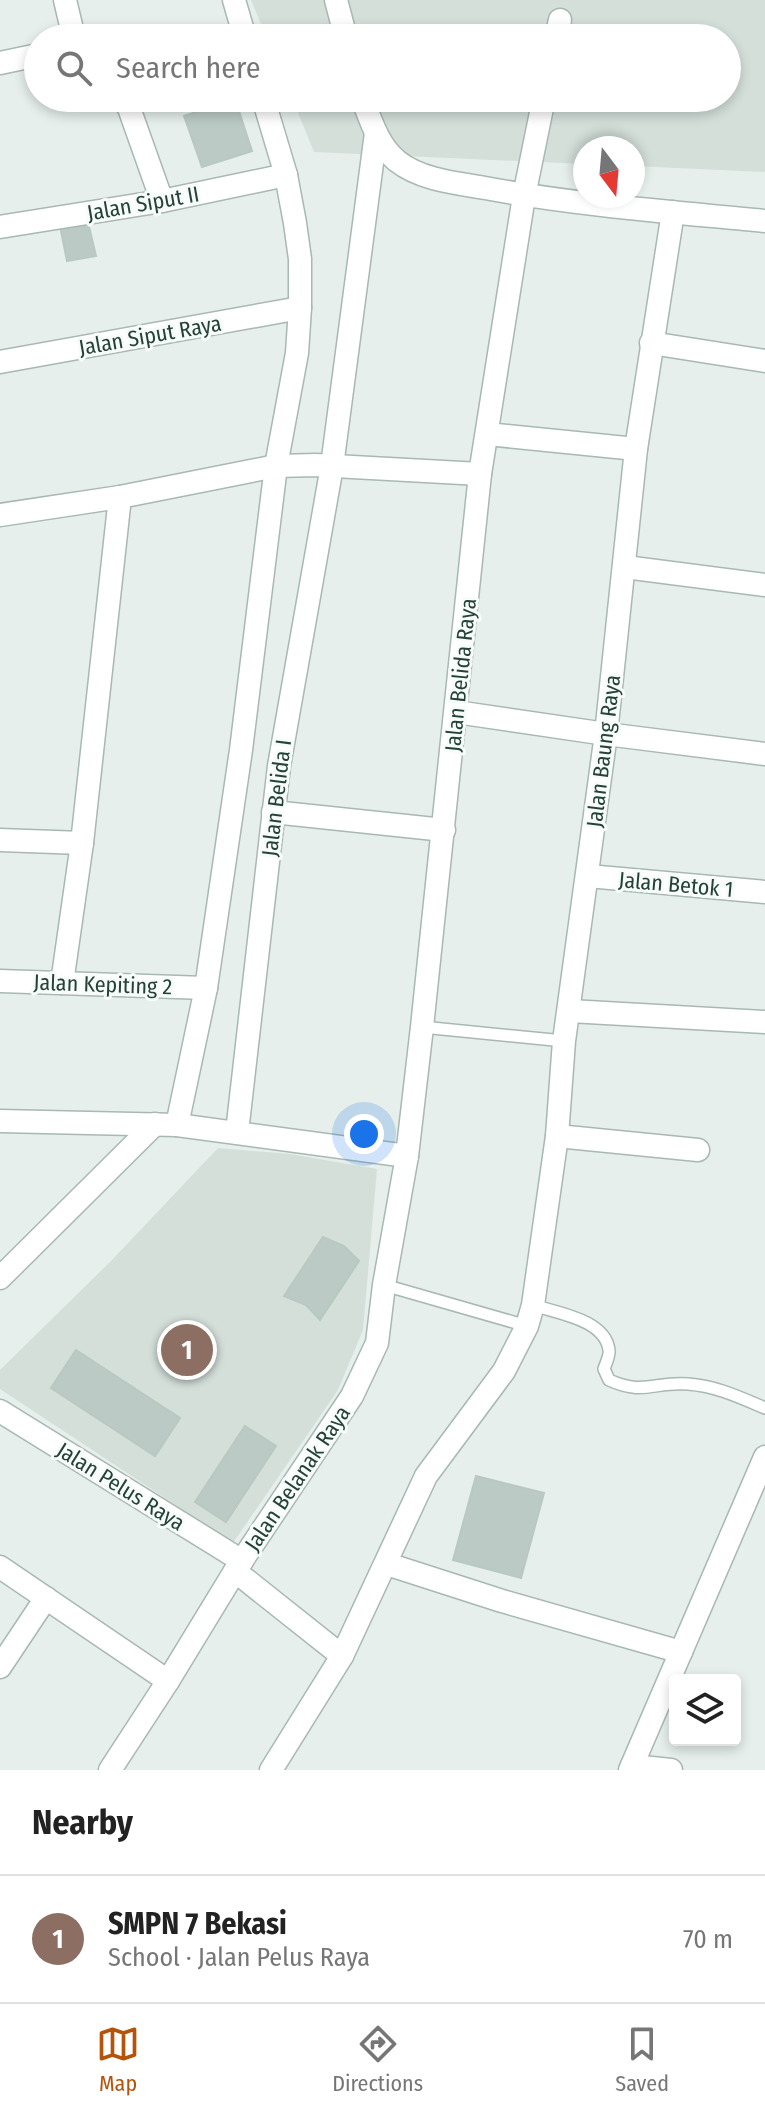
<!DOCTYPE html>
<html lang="en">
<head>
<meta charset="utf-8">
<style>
  :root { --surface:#fff; --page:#f6f6f6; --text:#222; --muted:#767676; --line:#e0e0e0; --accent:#b45309 }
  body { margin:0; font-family:"Fira Sans Condensed",sans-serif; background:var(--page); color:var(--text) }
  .controls { position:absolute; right:24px; bottom:24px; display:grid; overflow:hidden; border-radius:8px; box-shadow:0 4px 12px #0003 }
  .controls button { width:72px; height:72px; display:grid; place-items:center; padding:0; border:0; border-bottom:2px solid var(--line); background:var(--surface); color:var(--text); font:40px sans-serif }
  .compass { position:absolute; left:573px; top:136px; width:72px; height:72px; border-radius:50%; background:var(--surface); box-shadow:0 4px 12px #0003; rotate:164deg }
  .you { position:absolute; left:364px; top:1134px; width:28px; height:28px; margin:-20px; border:6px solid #fff; border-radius:50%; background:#1a73e8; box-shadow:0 0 0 12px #1a73e833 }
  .badge { display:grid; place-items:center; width:52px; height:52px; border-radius:50%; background:var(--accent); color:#fff; font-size:26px; font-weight:700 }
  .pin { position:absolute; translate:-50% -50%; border:4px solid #fff; box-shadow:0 2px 8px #0006 }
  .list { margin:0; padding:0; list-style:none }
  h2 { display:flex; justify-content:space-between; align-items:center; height:104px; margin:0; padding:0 32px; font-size:34px }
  h2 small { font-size:26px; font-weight:400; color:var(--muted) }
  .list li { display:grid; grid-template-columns:52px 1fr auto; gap:24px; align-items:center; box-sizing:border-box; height:128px; padding:0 32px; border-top:2px solid var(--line) }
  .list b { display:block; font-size:30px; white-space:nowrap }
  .list p { margin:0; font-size:26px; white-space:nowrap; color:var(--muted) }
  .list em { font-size:26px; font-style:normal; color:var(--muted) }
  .icon { flex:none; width:44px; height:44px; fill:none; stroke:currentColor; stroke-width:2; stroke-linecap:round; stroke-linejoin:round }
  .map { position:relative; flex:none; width:765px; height:1770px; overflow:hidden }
  .search { position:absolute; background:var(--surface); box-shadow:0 4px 12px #0003; left:24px; right:24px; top:24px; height:88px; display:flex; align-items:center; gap:20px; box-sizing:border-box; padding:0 28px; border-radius:44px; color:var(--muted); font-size:30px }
  .sheet { height:232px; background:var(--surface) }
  nav { display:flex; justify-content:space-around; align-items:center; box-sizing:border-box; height:112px; border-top:2px solid var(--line); background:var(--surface); font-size:22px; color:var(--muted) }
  nav a { display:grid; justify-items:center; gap:4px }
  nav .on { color:var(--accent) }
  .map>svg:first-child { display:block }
  .built { fill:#d4dfda }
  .building { fill:#bbcac4; stroke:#b8c9c2; stroke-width:2 }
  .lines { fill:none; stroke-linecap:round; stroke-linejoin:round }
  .lane-casing { stroke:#a8b8b2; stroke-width:14 }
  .street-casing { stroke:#a8b8b2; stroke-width:25 }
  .lane { stroke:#fff; stroke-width:11 }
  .street { stroke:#fff; stroke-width:22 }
  .labels { text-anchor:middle; stroke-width:6; stroke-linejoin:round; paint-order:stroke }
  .street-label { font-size:22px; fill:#24423a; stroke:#f7fbf9 }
</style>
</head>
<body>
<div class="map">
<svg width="765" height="1770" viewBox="0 0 765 1770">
  <rect width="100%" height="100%" fill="#e6efeb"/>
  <g class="built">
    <path d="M251,0H765V172L633,166V148H585V164L314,152L292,98H727V38H267Z"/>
    <path d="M218,1148L290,1154L377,1169L363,1330L338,1390L233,1543L0,1389V1370L111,1261Z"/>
  </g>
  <g class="building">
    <path d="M235,99L252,151L202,167L184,116Z"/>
    <path d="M87,218L96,256L67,261L59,221Z"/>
    <path d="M323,1237L344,1246L359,1261L320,1320L306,1305L284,1296Z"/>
    <path d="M76,1350L180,1418L155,1456L51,1388Z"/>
    <path d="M245,1426L276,1446L226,1522L195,1502Z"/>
    <path d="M476,1476L544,1493L521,1578L453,1560Z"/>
  </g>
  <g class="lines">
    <defs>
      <g id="lane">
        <path d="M422,1027L564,1041"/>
        <path d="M384,1285L527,1326"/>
        <path d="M533,1305C556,1313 605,1319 609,1350C610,1355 606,1363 604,1369L609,1380C644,1396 655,1381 688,1384C716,1386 739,1397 765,1408"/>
      </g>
      <g id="street">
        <path d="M65,0L74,38"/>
        <path d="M234,0L245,38"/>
        <path d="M336,0L346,38"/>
        <path d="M556,38L560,20"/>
        <path d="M0,63L38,55"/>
        <path d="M122,98L129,108L162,201"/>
        <path d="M362,98C371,121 378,145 397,161C421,180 456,183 485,188C577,205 672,212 765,221"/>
        <path d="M0,227L162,201L286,175"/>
        <path d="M651,343L765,361"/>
        <path d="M0,362L300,308"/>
        <path d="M487,434L636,449"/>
        <path d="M0,515L120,497L276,466L316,465L480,474"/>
        <path d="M625,567L765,585"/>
        <path d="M456,712L606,734L765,754"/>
        <path d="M273,812L444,830"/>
        <path d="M0,840L82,843"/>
        <path d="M588,876L765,892"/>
        <path d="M0,981L206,988"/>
        <path d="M62,983L82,843L120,497"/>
        <path d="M570,1011L765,1022"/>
        <path d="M0,1121L177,1125L407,1156"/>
        <path d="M177,1125L206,988L241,750L276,466L297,353L300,308V259L295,223L286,175L263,98"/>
        <path d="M237,1132L279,766L332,466L376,133"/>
        <path d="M557,1136L698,1150"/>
        <path d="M0,1278L155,1124"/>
        <path d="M0,1411L242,1561"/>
        <path d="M387,1564L502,1601L681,1652"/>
        <path d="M0,1567L168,1681"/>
        <path d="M235,1571L342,1656"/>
        <path d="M0,1667L46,1598"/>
        <path d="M632,1766L671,1770"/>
        <path d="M110,1770L168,1681L235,1571L352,1396L377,1343L384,1285L407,1156L422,1027L480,474L524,196L544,98"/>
        <path d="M271,1770L342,1656L426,1476L504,1371L527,1326L533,1305L557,1136L564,1041L606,734L636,449L673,212"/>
        <path d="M630,1770L765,1457"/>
      </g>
    </defs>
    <use href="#lane" class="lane-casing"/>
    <use href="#street" class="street-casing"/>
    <use href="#lane" class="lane"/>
    <use href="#street" class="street"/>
  </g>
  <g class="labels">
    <g class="street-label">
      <text transform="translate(143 203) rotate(-10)" y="8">Jalan Siput II</text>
      <text transform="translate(150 335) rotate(-10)" y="8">Jalan Siput Raya</text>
      <text transform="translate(460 675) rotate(-84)" y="8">Jalan Belida Raya</text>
      <text transform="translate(603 751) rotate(-83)" y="8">Jalan Baung Raya</text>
      <text transform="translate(276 798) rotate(-83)" y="8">Jalan Belida I</text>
      <text transform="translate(676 884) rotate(5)" y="8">Jalan Betok 1</text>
      <text transform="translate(103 984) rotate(2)" y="8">Jalan Kepiting 2</text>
      <text transform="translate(297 1478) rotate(-56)" y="8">Jalan Belanak Raya</text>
      <text transform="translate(121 1486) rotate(32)" y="8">Jalan Pelus Raya</text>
    </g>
  </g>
</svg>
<div class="controls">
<button><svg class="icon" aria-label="layers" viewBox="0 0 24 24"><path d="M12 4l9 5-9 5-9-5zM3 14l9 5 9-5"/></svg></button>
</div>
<svg class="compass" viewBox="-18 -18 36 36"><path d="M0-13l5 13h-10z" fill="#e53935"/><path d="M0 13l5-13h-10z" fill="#767676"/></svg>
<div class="you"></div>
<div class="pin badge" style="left:187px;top:1350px;background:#8d6e63">1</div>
<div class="search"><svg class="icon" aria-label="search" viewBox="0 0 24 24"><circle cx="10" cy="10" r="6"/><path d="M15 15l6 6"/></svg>Search here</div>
</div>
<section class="sheet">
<h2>Nearby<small></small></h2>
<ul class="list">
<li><span class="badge" style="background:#8d6e63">1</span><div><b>SMPN 7 Bekasi</b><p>School · Jalan Pelus Raya</p></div><em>70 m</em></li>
</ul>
</section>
<nav>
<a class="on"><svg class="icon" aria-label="map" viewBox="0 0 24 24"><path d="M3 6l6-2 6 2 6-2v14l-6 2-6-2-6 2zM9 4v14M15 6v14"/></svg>Map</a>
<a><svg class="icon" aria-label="directions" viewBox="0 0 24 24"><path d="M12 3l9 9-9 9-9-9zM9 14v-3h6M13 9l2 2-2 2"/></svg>Directions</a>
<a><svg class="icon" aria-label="saved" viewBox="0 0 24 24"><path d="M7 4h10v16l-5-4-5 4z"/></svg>Saved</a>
</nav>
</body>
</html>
